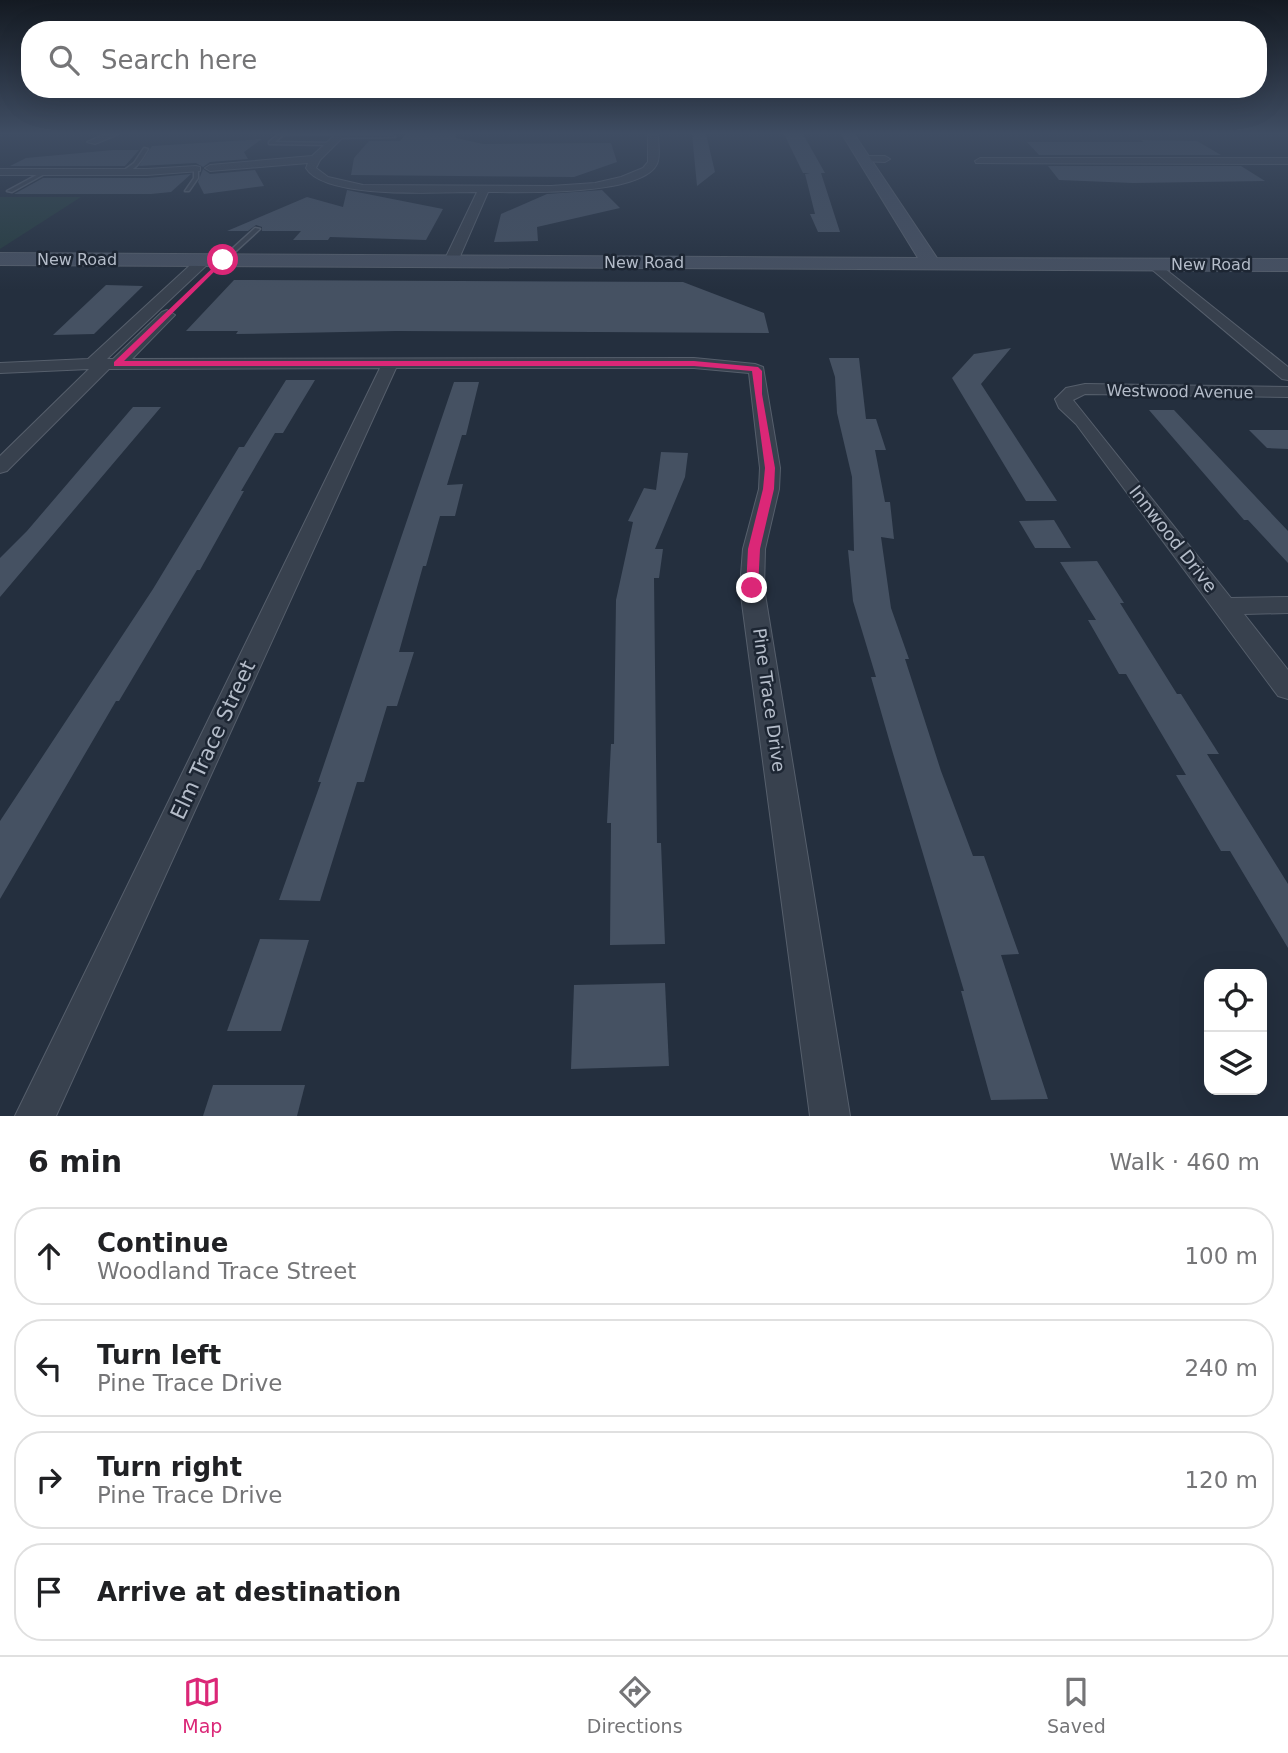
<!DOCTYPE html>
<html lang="en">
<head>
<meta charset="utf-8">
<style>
  :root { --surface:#fff; --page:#f6f6f6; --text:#202124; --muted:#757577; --line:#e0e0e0; --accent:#db2777 }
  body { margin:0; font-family:"DejaVu Sans",sans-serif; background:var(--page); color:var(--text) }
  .controls { position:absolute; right:21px; bottom:21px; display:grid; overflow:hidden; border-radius:14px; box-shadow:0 7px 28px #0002 }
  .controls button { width:63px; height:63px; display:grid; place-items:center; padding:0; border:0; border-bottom:2px solid var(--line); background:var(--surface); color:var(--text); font:35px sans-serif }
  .stop { position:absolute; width:21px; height:21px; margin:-16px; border:5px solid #db2777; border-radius:50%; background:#fff }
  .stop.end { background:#db2777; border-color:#fff; box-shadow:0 2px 7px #0008 }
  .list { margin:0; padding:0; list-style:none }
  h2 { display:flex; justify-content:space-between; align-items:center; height:91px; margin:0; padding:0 28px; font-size:30px }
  h2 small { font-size:23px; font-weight:400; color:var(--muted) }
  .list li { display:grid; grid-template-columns:46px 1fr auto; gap:21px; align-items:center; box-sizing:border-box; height:98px; margin:0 14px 14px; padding:0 14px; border:2px solid var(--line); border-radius:28px }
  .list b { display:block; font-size:26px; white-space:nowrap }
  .list p { margin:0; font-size:23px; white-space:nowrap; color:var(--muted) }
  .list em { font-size:23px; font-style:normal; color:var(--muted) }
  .icon { flex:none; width:38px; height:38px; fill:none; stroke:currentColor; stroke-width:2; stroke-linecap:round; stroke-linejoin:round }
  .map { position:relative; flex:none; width:1288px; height:1116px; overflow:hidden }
  .search { position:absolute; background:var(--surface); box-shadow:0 7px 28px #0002; left:21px; right:21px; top:21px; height:77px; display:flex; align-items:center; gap:18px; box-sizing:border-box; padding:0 24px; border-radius:28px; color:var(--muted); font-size:26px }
  .sheet { height:539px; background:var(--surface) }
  nav { display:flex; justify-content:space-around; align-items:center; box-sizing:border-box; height:98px; border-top:2px solid var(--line); background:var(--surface); font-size:19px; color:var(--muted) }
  nav a { display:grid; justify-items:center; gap:4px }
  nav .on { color:var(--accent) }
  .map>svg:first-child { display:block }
  .green { fill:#263c3f }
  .building { fill:#455162 }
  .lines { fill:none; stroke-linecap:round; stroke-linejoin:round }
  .lane-casing { stroke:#565f6c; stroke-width:3 }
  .street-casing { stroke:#565f6c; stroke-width:2 }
  .secondary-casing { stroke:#565f6c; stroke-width:2 }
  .lane { fill:#38414e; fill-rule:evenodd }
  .street { fill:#38414e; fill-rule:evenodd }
  .secondary { fill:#465061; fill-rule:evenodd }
  .route { fill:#db2777 }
  .labels { text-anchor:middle; stroke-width:5; stroke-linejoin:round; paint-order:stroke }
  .far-street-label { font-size:16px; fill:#b4bcc9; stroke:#1d2633 }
  .street-label { font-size:18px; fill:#b4bcc9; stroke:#1d2633 }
  .near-street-label { font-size:21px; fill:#b4bcc9; stroke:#1d2633 }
</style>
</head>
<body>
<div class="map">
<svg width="1288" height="1116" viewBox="0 0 1288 1116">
  <rect width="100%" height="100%" fill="#242f3e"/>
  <path class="green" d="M0,197H81L0,249Z"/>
  <g class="building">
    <path d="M406,134H455L456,138L483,144L611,143L617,162L574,177L351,175L354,158L369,141H400Z"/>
    <path d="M692,134H706L715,172L697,186Z"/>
    <path d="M784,134H803L825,173H821L840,232H818L810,214H815L805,174L810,173H803Z"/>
    <path d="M262,139L244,152L248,159L210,162L203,167L196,163L139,166L152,146Z"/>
    <path d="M1141,140L1197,141L1221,155H1039L1027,142H1144Z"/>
    <path d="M113,150H139L125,166H10L26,158Z"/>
    <path d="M1048,166H1241L1265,181L1133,183L1059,180Z"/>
    <path d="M203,169L210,174L255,170L264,186L204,194L198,182Z"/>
    <path d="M191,174L171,192L151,194H14L43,178H147Z"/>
    <path d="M347,190L443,209L426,240L330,237L328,240H293L301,231H262V227L256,225L248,231H227L307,197L343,207Z"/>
    <path d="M602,190L620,208L537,227L538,241L494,242L501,214L547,194Z"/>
    <path d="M234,280L683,282L764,313L769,333L396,331L236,334L238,331H186Z"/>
    <path d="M106,285L143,286L94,334L53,335Z"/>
    <path d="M1011,348L981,384L1057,501H1026L952,378L974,354Z"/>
    <path d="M829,358H859L866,419H876L886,450H875L885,502H890L894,539L881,537L891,608L909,659H905L941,771L973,856H984L1019,954L1001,955L1048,1099L991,1100L961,991H964L892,750L871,677H876L853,601L848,550L854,551L852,477L837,413L835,377Z"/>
    <path d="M286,380H315L283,433H275L241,491H244L200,570H197L119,701H116L0,899V821L153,589L239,447H244Z"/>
    <path d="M454,382H479L466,435H462L447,485L463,484L455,516H440L426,566H423L399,652H414L397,706H387L364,782H357L320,901L279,900L321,782H318Z"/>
    <path d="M133,407H161L0,597V558L27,531Z"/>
    <path d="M1149,410H1174L1288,531V563L1248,520H1244Z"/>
    <path d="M1249,430H1288V449L1267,448Z"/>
    <path d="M661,452L688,453L685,477L655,549H663L659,578H654L657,843H661L665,944L610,945L611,823H607L611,744H614L616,600L633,522L628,521L644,488L656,490Z"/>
    <path d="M1054,520L1071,548H1035L1019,521Z"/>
    <path d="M1097,561L1124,603H1120L1177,694H1181L1219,754H1207L1288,884V948L1230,851H1221L1176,775H1186L1126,674H1119L1088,620H1096L1060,562Z"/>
    <path d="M260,939L309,940L281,1031H227Z"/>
    <path d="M665,983L669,1066L571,1069L574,985Z"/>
    <path d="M213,1085H305L297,1116H203Z"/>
  </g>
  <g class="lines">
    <defs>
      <g id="lane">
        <path d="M279,134H343L283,135L275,142L332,143L330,145L269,144V142Z"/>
        <path d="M336,136H393L395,137L338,138Z"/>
        <path d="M144,148L148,149C142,159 136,171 123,173V171L134,163Z"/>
        <path d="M194,168L198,169V178L189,191H185L194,178Z"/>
        <path d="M44,171L48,172L12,192L7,191Z"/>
        <path d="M255,228L260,229L225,261H221V259Z"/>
      </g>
      <g id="street">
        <path d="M105,134H119L95,144L87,142Z"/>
        <path d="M336,134H346L320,160L316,168L328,177L363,185L551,186L595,183L621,177L643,168L648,162V134H658C658,142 660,153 658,161C649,197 518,192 488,192L458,261L451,265L444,261L477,192C441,192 325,200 306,168L308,163L210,171L205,168L210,165L312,156Z"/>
        <path d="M865,156H885L890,159L885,162L861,161V157Z"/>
        <path d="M980,158H1288V164L976,163L975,161Z"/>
        <path d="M196,166L200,167V171L147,175H0V169H147Z"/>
        <path d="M204,256L209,257V263L107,359H113L162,312L167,310L175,315L172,318L132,359L694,358L755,364L763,367L780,468L779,489L765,549L764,588L850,1116H810L740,588L743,549L759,489L760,468L749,373L694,368H396L56,1116H15L380,368L109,369L7,471L0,473V456L89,369L0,373V363L88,359L199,257Z"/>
        <path d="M1154,260L1288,367V380L1282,379L1149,267L1147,264Z"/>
        <path d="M1085,384L1288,387V397L1085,394L1073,400L1231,598L1288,597V613L1244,614L1288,670V699L1278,696L1076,424L1059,408L1055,399L1066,388Z"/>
      </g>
      <path id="secondary" d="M842,134H854L937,258L1288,259V271L0,265V253L918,258Z"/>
    </defs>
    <use href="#lane" class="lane-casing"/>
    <use href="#street" class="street-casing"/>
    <use href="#secondary" class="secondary-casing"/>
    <use href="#lane" class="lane"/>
    <use href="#street" class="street"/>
    <use href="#secondary" class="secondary"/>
  </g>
  <linearGradient id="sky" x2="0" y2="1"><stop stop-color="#141a22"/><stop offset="0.46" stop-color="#3f4d63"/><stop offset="1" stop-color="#3f4d63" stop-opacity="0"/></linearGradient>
  <rect width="1288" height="290" fill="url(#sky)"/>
  <path class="route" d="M223,258L225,261L124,361H694L758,367L762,371V394L775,468L774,489L760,549L758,588L752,592L746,588L748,549L763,489L765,468L752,371L694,366H114V362Z"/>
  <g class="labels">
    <g class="far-street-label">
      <text x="77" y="265">New Road</text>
      <text x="644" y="268">New Road</text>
      <text x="1211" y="270">New Road</text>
      <text transform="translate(1180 391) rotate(1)" y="6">Westwood Avenue</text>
    </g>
    <g class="street-label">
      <text transform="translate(1173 539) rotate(52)" y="6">Innwood Drive</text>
      <text transform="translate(769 700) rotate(82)" y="6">Pine Trace Drive</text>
    </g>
    <g class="near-street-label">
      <text transform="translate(213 740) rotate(-65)" y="7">Elm Trace Street</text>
    </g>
  </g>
</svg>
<div class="controls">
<button><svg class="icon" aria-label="locate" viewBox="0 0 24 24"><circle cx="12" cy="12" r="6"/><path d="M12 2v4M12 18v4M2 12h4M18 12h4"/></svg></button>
<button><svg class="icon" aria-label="layers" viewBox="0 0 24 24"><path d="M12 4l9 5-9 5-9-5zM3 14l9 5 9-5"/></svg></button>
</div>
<div class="stop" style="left:223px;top:260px"></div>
<div class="stop end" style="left:752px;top:588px"></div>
<div class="search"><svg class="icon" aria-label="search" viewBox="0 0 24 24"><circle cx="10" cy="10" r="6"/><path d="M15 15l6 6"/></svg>Search here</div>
</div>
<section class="sheet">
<h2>6 min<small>Walk · 460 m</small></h2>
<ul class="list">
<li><svg class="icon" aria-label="ahead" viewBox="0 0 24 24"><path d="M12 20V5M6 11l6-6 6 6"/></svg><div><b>Continue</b><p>Woodland Trace Street</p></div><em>100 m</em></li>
<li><svg class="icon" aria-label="left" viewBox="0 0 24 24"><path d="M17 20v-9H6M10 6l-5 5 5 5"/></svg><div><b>Turn left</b><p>Pine Trace Drive</p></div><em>240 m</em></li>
<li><svg class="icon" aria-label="right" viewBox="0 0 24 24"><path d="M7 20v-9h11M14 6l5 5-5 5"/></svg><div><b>Turn right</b><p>Pine Trace Drive</p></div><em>120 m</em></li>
<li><svg class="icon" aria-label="arrive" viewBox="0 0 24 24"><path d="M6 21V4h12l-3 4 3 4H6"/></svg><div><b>Arrive at destination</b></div></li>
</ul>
</section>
<nav>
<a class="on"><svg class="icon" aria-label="map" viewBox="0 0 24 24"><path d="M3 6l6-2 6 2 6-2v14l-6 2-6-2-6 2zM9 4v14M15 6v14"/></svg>Map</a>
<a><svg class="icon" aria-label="directions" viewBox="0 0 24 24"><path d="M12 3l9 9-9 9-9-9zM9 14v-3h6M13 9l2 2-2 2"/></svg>Directions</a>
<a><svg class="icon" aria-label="saved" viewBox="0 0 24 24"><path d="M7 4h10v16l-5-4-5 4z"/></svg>Saved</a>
</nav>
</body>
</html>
